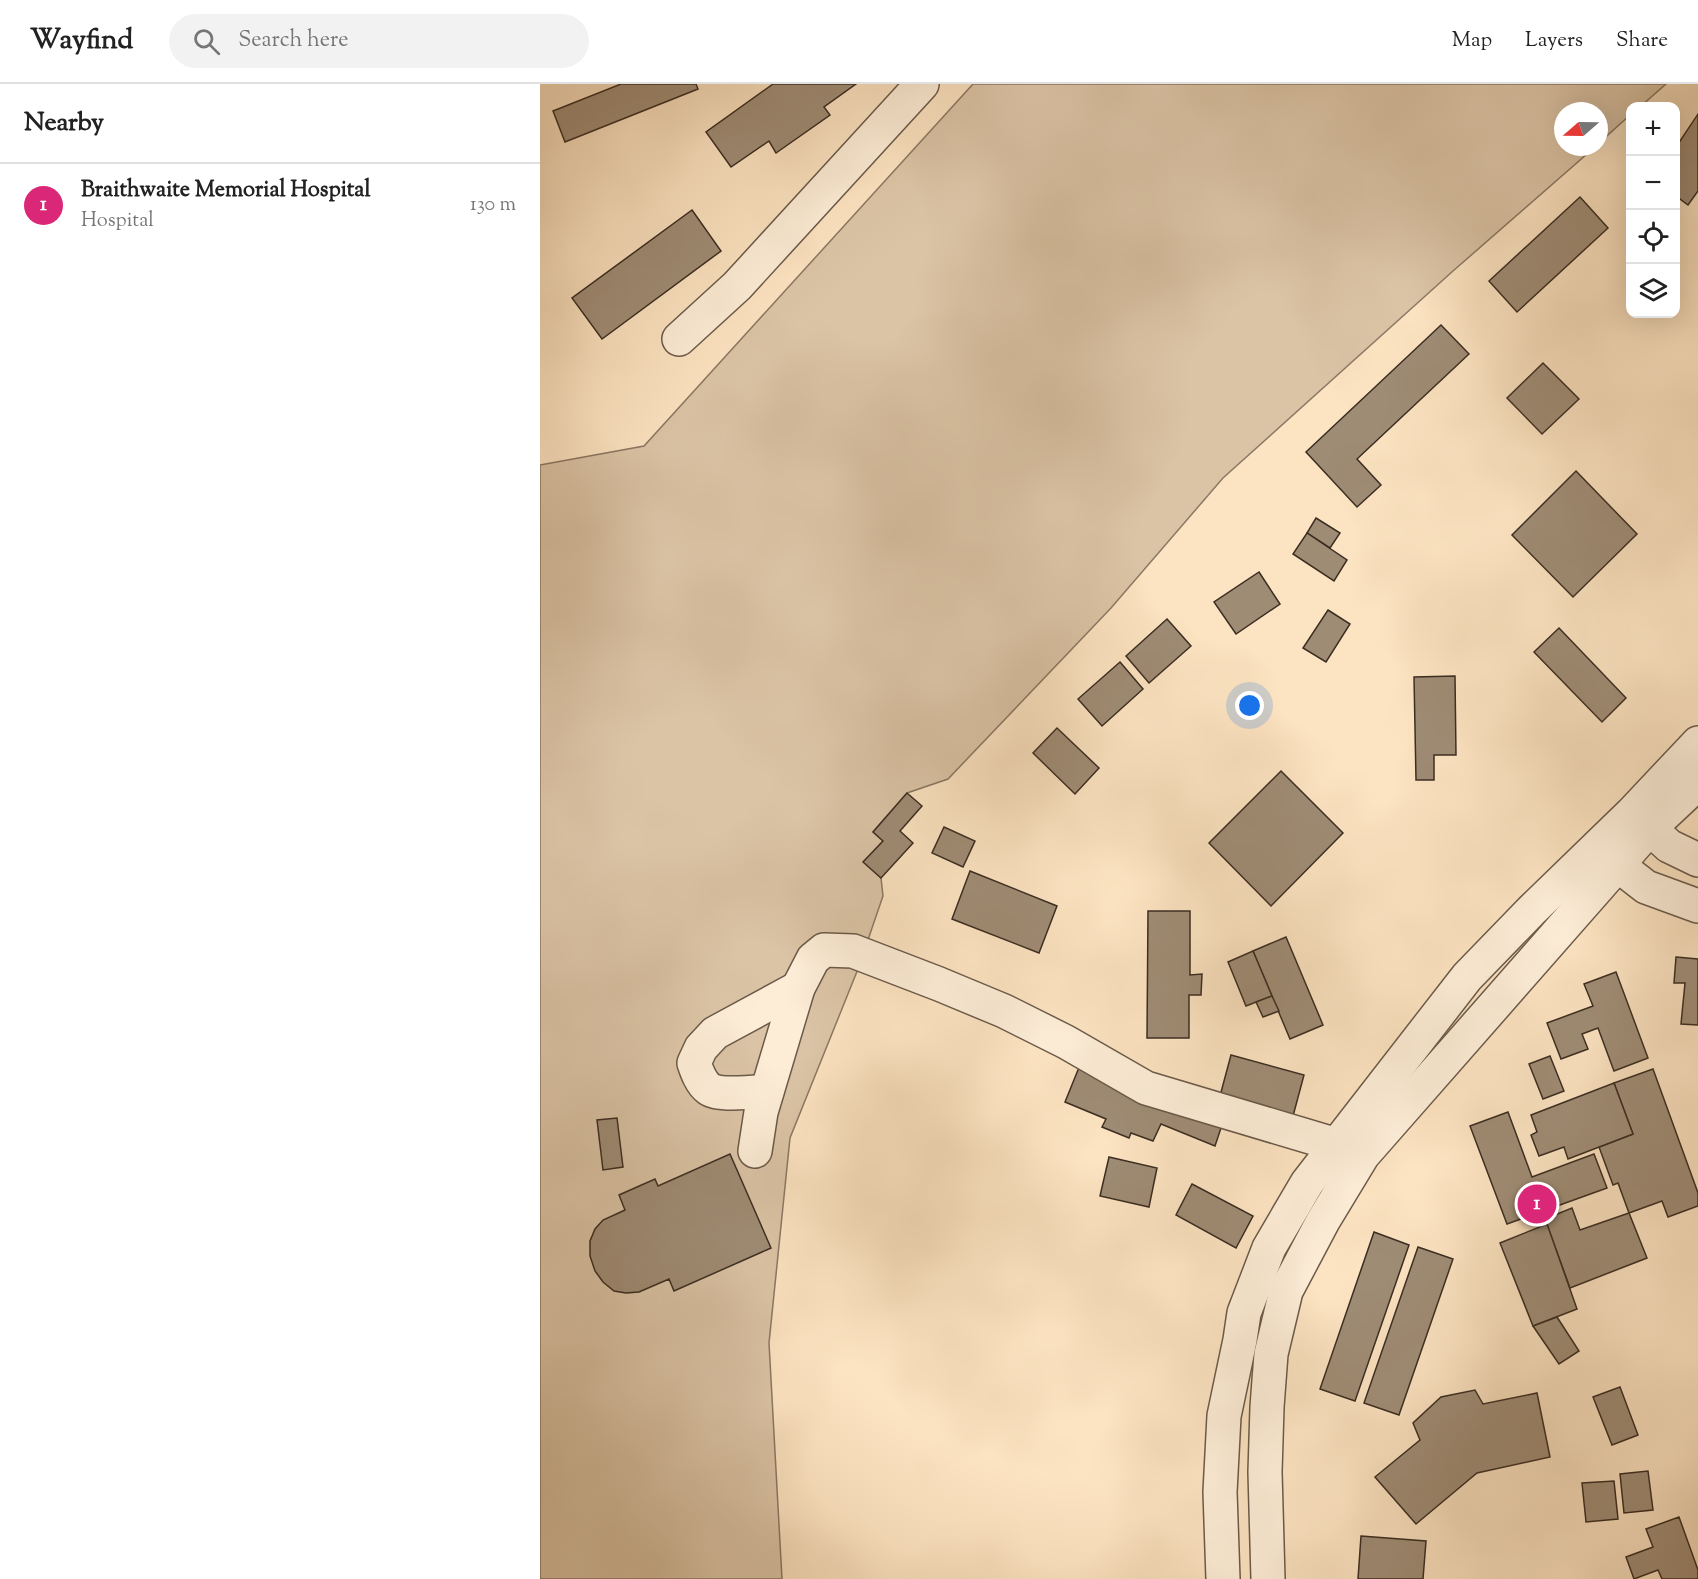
<!DOCTYPE html>
<html lang="en">
<head>
<meta charset="utf-8">
<style>
  :root { --surface:#fff; --page:#f2f2f2; --text:#222; --muted:#767676; --line:#e0e0e0; --accent:#db2777 }
  body { margin:0; font-family:"Sorts Mill Goudy",serif; background:var(--page); color:var(--text) }
  .controls { position:absolute; right:18px; top:18px; display:grid; overflow:hidden; border-radius:12px; box-shadow:0 6px 24px #0002 }
  .controls button { width:54px; height:54px; display:grid; place-items:center; padding:0; border:0; border-bottom:2px solid var(--line); background:var(--surface); color:var(--text); font:30px sans-serif }
  .compass { position:absolute; left:1014px; top:18px; width:54px; height:54px; border-radius:50%; background:var(--surface); box-shadow:0 6px 24px #0002; rotate:250deg }
  .you { position:absolute; left:710px; top:622px; width:21px; height:21px; margin:-15px; border:4px solid #fff; border-radius:50%; background:#1a73e8; box-shadow:0 0 0 9px #1a73e833 }
  .badge { display:grid; place-items:center; width:39px; height:39px; border-radius:50%; background:var(--accent); color:#fff; font-size:20px; font-weight:700 }
  .pin { position:absolute; translate:-50% -50%; border:3px solid #fff; box-shadow:0 2px 6px #0006 }
  .list { margin:0; padding:0; list-style:none }
  h2 { display:flex; justify-content:space-between; align-items:center; height:78px; margin:0; padding:0 24px; font-size:26px }
  h2 small { font-size:20px; font-weight:400; color:var(--muted) }
  .list li { display:grid; grid-template-columns:39px 1fr auto; gap:18px; align-items:center; box-sizing:border-box; height:84px; padding:0 24px; border-top:2px solid var(--line) }
  .list b { display:block; font-size:22px; white-space:nowrap }
  .list p { margin:0; font-size:20px; white-space:nowrap; color:var(--muted) }
  .list em { font-size:20px; font-style:normal; color:var(--muted) }
  .icon { flex:none; width:33px; height:33px; fill:none; stroke:currentColor; stroke-width:2; stroke-linecap:round; stroke-linejoin:round }
  .map { position:relative; flex:none; width:1158px; height:1495px; overflow:hidden }
  header { display:flex; align-items:center; gap:36px; box-sizing:border-box; height:84px; padding:0 30px; background:var(--surface); border-bottom:2px solid var(--line) }
  header strong { font-size:28px }
  nav { display:flex; gap:33px; margin-inline-start:auto; font-size:21px }
  .search { width:420px; height:54px; background:var(--page); display:flex; align-items:center; gap:15px; box-sizing:border-box; padding:0 21px; border-radius:33px; color:var(--muted); font-size:22px }
  main { display:flex }
  aside { flex:1; background:var(--surface) }
  .map>svg:first-child { display:block }
  .green { fill:#dbc4a6; stroke:#8b7864; stroke-width:1.5 }
  .building { fill:#9f8c75; stroke:#3b2d22; stroke-width:1.5 }
  .lines { fill:none; stroke-linecap:round; stroke-linejoin:round }
  .minor-casing { stroke:#6b5a4a; stroke-width:36 }
  .minor { stroke:#fdedd7; stroke-width:33 }
</style>
</head>
<body>
<header>
<strong>Wayfind</strong>
<div class="search"><svg class="icon" aria-label="search" viewBox="0 0 24 24"><circle cx="10" cy="10" r="6"/><path d="M15 15l6 6"/></svg>Search here</div>
<nav><a>Map</a><a>Layers</a><a>Share</a></nav>
</header>
<main>
<aside>
<h2>Nearby<small></small></h2>
<ul class="list">
<li><span class="badge">1</span><div><b>Braithwaite Memorial Hospital</b><p>Hospital</p></div><em>130 m</em></li>
</ul>
</aside>
<div class="map">
<svg width="1158" height="1495" viewBox="0 0 1158 1495">
  <rect width="100%" height="100%" fill="#fce3c1"/>
  <filter id="stains"><feTurbulence type="fractalNoise" baseFrequency=".00333" numOctaves="4"/><feColorMatrix values="0 0 0 0 .2 0 0 0 0 .09 0 0 0 0 .02 0 0 0 .5 -.17"/></filter>
  <radialGradient id="worn" r=".72"><stop offset=".6" stop-color="#630" stop-opacity="0"/><stop offset="1" stop-color="#630" stop-opacity=".3"/></radialGradient>
  <path class="green" d="M433,0H1126L1101,22H1090V31L1059,59V27H1023V63H1055L913,187L683,394L571,524L408,695L367,709L333,748L343,757L324,778L341,794L343,812L318,885L250,1054L229,1259L242,1495H0V381L104,362Z"/>
  <g class="building">
    <path d="M81,0H156L158,5L25,58L13,27Z"/>
    <path d="M233,0H316L284,23L290,31L236,69L229,57L191,83L166,48Z"/>
    <path d="M1158,30V107L1148,121L1136,112V63Z"/>
    <path d="M1040,113L1068,144L977,228L949,197Z"/>
    <path d="M152,126L181,167L62,255L32,214Z"/>
    <path d="M901,241L929,270L817,375L841,401L817,423L766,368Z"/>
    <path d="M1003,279L1039,315L1002,350L967,314Z"/>
    <path d="M1036,387L1097,450L1033,513L972,451Z"/>
    <path d="M776,434L800,449L790,464L767,449Z"/>
    <path d="M767,449L807,476L794,497L753,470Z"/>
    <path d="M719,488L740,520L696,550L674,518Z"/>
    <path d="M788,526L810,540L786,578L763,564Z"/>
    <path d="M627,535L651,562L609,599L586,572Z"/>
    <path d="M1019,544L1086,614L1062,638L994,568Z"/>
    <path d="M580,578L603,605L562,642L538,615Z"/>
    <path d="M915,592L916,671H894V696H876L874,593Z"/>
    <path d="M517,644L559,684L535,710L493,669Z"/>
    <path d="M741,687L803,749L731,822L669,759Z"/>
    <path d="M367,709L382,722L360,747L373,759L341,794L323,778L343,757L333,748Z"/>
    <path d="M404,743L435,757L423,783L392,769Z"/>
    <path d="M430,787L517,822L499,869L412,835Z"/>
    <path d="M608,827H650V891L662,890L661,911H649V954H607Z"/>
    <path d="M746,853L783,941L750,955L713,867Z"/>
    <path d="M713,867L732,912L706,922L688,878Z"/>
    <path d="M1136,873L1158,875V941L1141,940L1145,899H1134Z"/>
    <path d="M1076,888L1108,974L1074,987L1058,944L1042,950L1048,965L1021,975L1007,939L1053,922L1044,900Z"/>
    <path d="M732,912L739,927L723,933L716,918Z"/>
    <path d="M691,971L764,991L753,1032L680,1012Z"/>
    <path d="M1010,972L1024,1007L1003,1015L989,980Z"/>
    <path d="M540,981L682,1041L675,1062L621,1040L613,1057L591,1049L589,1054L562,1043L566,1035L525,1018Z"/>
    <path d="M1113,985L1158,1109V1122L1128,1133L1122,1117L1089,1129L1078,1099L1073,1101L1059,1063L1093,1050L1074,999Z"/>
    <path d="M1074,999L1093,1050L1028,1075L1024,1063L999,1072L991,1051L997,1048L991,1031Z"/>
    <path d="M968,1028L992,1093L1054,1070L1067,1104L967,1140L930,1042Z"/>
    <path d="M77,1034L83,1083L63,1086L57,1036Z"/>
    <path d="M190,1070L231,1164L134,1207L129,1195L99,1208L86,1209L74,1207L63,1198L55,1187L50,1172V1157L55,1145L63,1136L85,1126L79,1111L115,1095L118,1102Z"/>
    <path d="M569,1073L617,1084L609,1123L560,1112Z"/>
    <path d="M652,1100L713,1132L696,1164L636,1131Z"/>
    <path d="M1032,1124L1040,1146L1089,1129L1107,1174L1030,1204L1005,1135Z"/>
    <path d="M1007,1140L1037,1225L993,1242L960,1159Z"/>
    <path d="M834,1148L869,1161L815,1317L780,1305Z"/>
    <path d="M878,1163L913,1175L859,1331L824,1319Z"/>
    <path d="M1017,1233L1039,1267L1019,1280L993,1242Z"/>
    <path d="M1080,1303L1098,1351L1072,1361L1053,1313Z"/>
    <path d="M935,1306L943,1320L997,1309L1010,1373L937,1389L876,1440L835,1393L880,1356L873,1339L901,1313Z"/>
    <path d="M1108,1387L1113,1426L1084,1429L1080,1390Z"/>
    <path d="M1074,1397L1078,1435L1046,1438L1042,1399Z"/>
    <path d="M1139,1433L1158,1486V1495H1122L1118,1486L1094,1495L1086,1473L1113,1463L1106,1445Z"/>
    <path d="M821,1452L886,1457L883,1495H818Z"/>
  </g>
  <g class="lines">
    <defs>
      <g id="minor">
        <path d="M139,255L197,202L382,0"/>
        <path d="M1094,730L1129,762L1158,776"/>
        <path d="M1061,768L1106,803L1158,822"/>
        <path d="M227,1007C214,1008 178,1012 169,1005C161,999 157,988 154,979L161,964L175,949L258,904"/>
        <path d="M215,1067L221,1028L258,904L273,875L284,866L313,867L399,900L464,927L526,958L606,1004L797,1061"/>
        <path d="M683,1495L680,1408L684,1332L700,1256L704,1229L729,1164L767,1099L927,893L991,827L1092,729L1158,659"/>
        <path d="M728,1495L725,1388L727,1323L731,1270L746,1207L783,1137L823,1071L1110,744L1158,699"/>
      </g>
    </defs>
    <use href="#minor" class="minor-casing"/>
    <use href="#minor" class="minor"/>
  </g>
  <rect width="100%" height="100%" filter="url(#stains)"/>
  <rect width="100%" height="100%" fill="url(#worn)"/>
</svg>
<div class="controls">
<button>+</button>
<button>−</button>
<button><svg class="icon" aria-label="locate" viewBox="0 0 24 24"><circle cx="12" cy="12" r="6"/><path d="M12 2v4M12 18v4M2 12h4M18 12h4"/></svg></button>
<button><svg class="icon" aria-label="layers" viewBox="0 0 24 24"><path d="M12 4l9 5-9 5-9-5zM3 14l9 5 9-5"/></svg></button>
</div>
<svg class="compass" viewBox="-18 -18 36 36"><path d="M0-13l5 13h-10z" fill="#e53935"/><path d="M0 13l5-13h-10z" fill="#767676"/></svg>
<div class="you"></div>
<div class="pin badge" style="left:997px;top:1120px">1</div>
</div>
</main>
</body>
</html>
